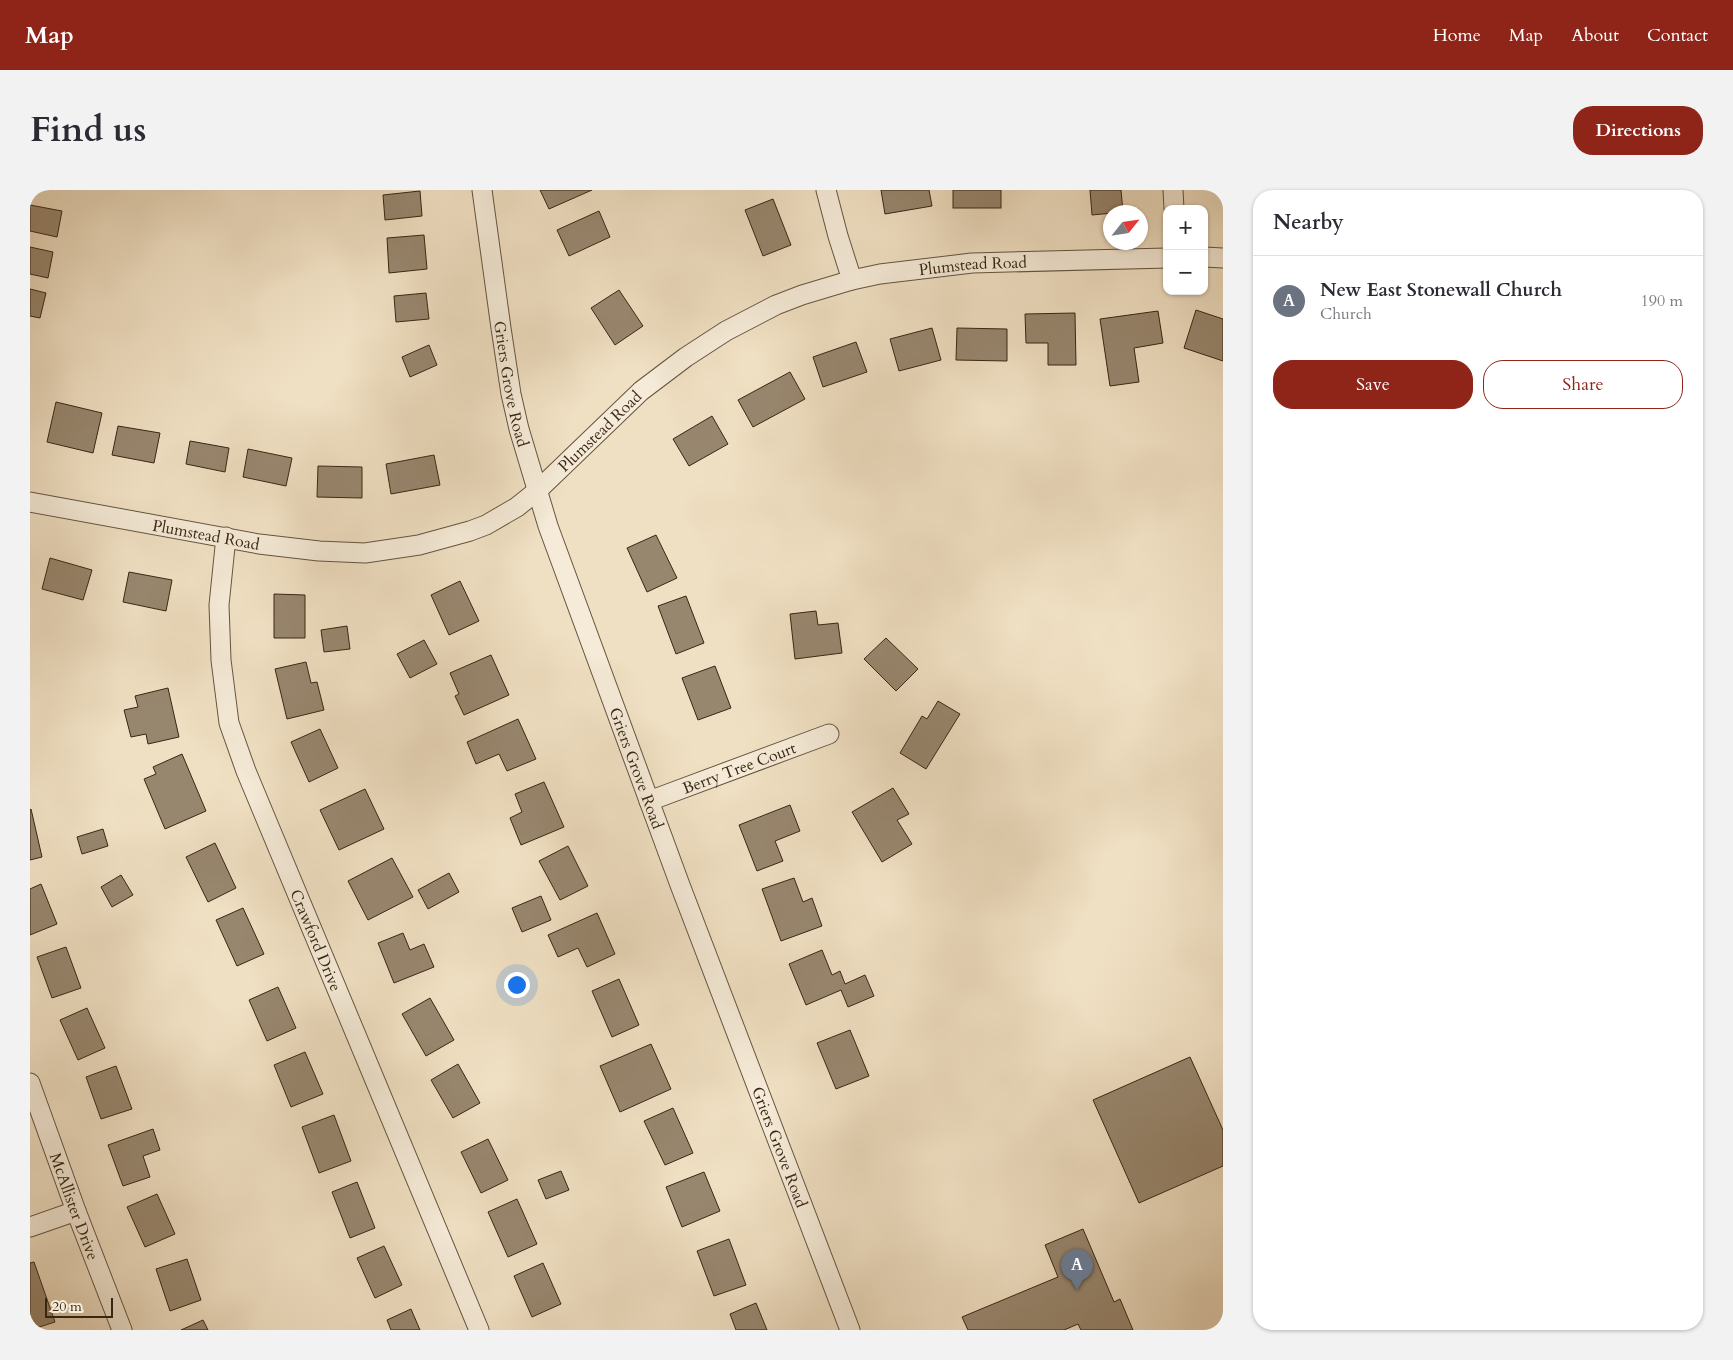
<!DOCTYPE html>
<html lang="en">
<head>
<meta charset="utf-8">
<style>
  :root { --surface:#fff; --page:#f2f2f3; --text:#2b2b33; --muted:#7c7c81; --line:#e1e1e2; --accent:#8f2418 }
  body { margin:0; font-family:Cardo,serif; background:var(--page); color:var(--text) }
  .controls { position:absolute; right:15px; top:15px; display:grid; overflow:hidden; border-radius:10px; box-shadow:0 1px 4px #0004 }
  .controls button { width:45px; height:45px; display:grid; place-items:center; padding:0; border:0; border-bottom:1px solid var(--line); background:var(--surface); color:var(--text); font:25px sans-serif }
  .compass { position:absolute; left:1073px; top:15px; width:45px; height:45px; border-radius:50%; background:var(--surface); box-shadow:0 1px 4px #0004; rotate:60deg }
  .scale { position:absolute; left:15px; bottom:12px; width:68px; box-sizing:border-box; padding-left:5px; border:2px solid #382613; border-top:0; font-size:14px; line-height:18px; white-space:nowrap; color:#382613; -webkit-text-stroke:4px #f5ebd8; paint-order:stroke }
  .you { position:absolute; left:486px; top:794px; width:18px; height:18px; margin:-12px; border:4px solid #fff; border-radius:50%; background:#1a73e8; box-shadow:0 0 0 8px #1a73e833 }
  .badge { display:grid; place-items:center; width:32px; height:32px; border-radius:50%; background:var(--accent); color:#fff; font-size:16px; font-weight:700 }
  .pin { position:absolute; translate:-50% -41px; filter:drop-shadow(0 1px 2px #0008) }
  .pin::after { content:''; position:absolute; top:26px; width:18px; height:15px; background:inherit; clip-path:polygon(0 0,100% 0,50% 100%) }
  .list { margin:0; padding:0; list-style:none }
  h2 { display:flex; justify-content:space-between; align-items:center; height:65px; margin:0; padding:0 20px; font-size:21px }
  h2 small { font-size:16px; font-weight:400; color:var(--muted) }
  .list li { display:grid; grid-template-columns:32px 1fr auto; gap:15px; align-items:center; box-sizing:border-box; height:90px; padding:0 20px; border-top:1px solid var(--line) }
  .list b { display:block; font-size:19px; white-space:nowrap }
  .list p { margin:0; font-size:16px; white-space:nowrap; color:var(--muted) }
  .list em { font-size:16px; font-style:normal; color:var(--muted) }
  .actions { display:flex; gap:10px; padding:15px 20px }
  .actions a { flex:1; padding:11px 0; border:1px solid var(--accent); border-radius:20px; text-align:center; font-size:18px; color:var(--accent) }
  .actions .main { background:var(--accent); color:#fff }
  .map { position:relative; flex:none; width:1193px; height:1140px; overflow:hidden; border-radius:20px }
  header { display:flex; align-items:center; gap:30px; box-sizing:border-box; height:70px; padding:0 25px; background:var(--accent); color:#fff }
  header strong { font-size:24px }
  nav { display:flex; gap:28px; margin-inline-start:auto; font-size:18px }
  .intro { display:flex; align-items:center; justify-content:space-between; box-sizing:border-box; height:120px; padding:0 30px }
  h1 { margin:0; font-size:35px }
  .button { padding:12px 22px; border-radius:20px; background:var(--accent); color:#fff; font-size:18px; font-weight:700 }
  main { display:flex; gap:30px; padding:0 30px }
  aside { flex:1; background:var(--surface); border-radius:20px; box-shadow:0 1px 4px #0004 }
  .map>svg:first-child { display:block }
  .building { fill:#98876f; stroke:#382613 }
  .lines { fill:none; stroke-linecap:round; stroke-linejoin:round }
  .street-casing { stroke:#66543f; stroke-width:21 }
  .street { stroke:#f5ebd8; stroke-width:19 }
  .labels { text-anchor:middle; stroke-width:4.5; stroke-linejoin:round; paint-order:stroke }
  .street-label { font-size:16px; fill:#382613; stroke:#f5ebd8 }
</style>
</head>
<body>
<header>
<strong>Map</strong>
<nav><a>Home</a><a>Map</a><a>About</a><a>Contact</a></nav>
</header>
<div class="intro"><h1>Find us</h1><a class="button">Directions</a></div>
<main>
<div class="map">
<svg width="1193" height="1140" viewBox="0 0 1193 1140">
  <rect width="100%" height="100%" fill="#f0e0c3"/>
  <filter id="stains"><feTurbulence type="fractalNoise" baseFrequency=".004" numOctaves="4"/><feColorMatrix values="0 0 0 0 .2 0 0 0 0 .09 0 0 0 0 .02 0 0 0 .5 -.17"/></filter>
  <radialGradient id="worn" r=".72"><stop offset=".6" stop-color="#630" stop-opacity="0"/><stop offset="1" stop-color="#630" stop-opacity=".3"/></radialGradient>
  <g class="building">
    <path d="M510,0H562L519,19Z"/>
    <path d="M851,0H899L902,16L855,24Z"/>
    <rect x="923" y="0" width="48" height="18"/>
    <path d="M1060,0H1091L1093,22L1062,25Z"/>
    <path d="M390,1L392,26L355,30L353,5Z"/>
    <path d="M743,9L761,55L733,66L715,20Z"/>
    <path d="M0,15L32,21L27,47L0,41Z"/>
    <path d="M569,21L580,47L539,66L527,40Z"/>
    <path d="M394,45L397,79L359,83L357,48Z"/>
    <path d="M0,57L23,62L18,88L0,84Z"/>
    <path d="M0,99L16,103L10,128L0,126Z"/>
    <path d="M589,100L613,136L585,155L561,118Z"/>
    <path d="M396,103L399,129L366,132L364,106Z"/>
    <path d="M1166,120L1193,129V171L1154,158Z"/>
    <path d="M1128,121L1133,153L1104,158L1109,192L1080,196L1070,129Z"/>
    <path d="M1045,123L1046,175H1018V153H996L995,124Z"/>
    <path d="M902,138L911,170L869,181L860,149Z"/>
    <path d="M927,138L977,139V171L926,170Z"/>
    <path d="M826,152L837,182L793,197L783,167Z"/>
    <path d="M399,155L407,175L380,187L372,167Z"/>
    <path d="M760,182L775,209L723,237L708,210Z"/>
    <path d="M26,212L72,223L63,263L17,252Z"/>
    <path d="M682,226L698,254L659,276L643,249Z"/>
    <path d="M88,236L130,243L124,273L82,265Z"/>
    <path d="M160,251L199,258L195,282L156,274Z"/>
    <path d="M218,259L262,268L256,296L213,287Z"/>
    <path d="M404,265L410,295L361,304L356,274Z"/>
    <path d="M288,276L332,277V308L287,307Z"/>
    <path d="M626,345L647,388L617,402L597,358Z"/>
    <path d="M20,368L62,380L53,410L12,399Z"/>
    <path d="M99,382L142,390L136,421L93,412Z"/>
    <path d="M430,391L449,431L419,445L401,405Z"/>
    <path d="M244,404L275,405V448H244Z"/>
    <path d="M656,406L674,453L646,464L628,416Z"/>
    <path d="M786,421L788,435L808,433L812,463L765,469L760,424Z"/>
    <path d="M317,436L320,459L294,462L291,440Z"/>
    <path d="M856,448L888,479L866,501L834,469Z"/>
    <path d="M394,450L407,474L380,488L367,464Z"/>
    <path d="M461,465L479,505L434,525L425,506L429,504L420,483Z"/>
    <path d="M276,472L281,493L287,492L294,520L257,529L245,479Z"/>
    <path d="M685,476L701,518L668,530L652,488Z"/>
    <path d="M138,498L149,547L118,554L116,544L101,547L94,520L108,517L105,506Z"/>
    <path d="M908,511L930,524L896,579L870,563L892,526L897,529Z"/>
    <path d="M488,529L506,569L477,581L469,564L446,574L437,552Z"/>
    <path d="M290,539L308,578L279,592L261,552Z"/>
    <path d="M152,564L176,621L135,639L114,589L126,584L123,577Z"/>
    <path d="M514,592L534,637L491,655L480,628L492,622L485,604Z"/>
    <path d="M863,598L879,624L867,630L882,654L852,672L822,622Z"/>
    <path d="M335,599L354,639L309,660L290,620Z"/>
    <path d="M760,615L770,641L745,651L753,671L727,681L709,635Z"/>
    <path d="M1,619L12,667L0,670V620Z"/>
    <path d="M73,639L78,656L52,664L47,647Z"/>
    <path d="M185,653L206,698L178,712L156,667Z"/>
    <path d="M538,656L558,696L530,710L509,671Z"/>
    <path d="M362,668L383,707L338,730L318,691Z"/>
    <path d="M419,683L429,702L398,719L388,700Z"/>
    <path d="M91,685L103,705L82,717L71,697Z"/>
    <path d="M764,688L773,712L782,708L792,736L751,751L732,699Z"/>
    <path d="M11,694L27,734L0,745V699Z"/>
    <path d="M511,706L521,730L492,742L482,718Z"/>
    <path d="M213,718L234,764L207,776L186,730Z"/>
    <path d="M567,723L585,764L557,777L548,758L528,767L518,745Z"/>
    <path d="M373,743L380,760L394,754L404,777L364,793L348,753Z"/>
    <path d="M36,757L51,798L22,808L7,767Z"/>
    <path d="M792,760L802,785L810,781L815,794L835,785L844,806L818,817L811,800L776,815L759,774Z"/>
    <path d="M589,789L609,835L582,847L562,801Z"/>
    <path d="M248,797L266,838L237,851L219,810Z"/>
    <path d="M400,808L424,850L396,866L372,824Z"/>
    <path d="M57,818L75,858L48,870L30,830Z"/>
    <path d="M820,840L839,886L806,899L787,853Z"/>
    <path d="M621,854L641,899L590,922L570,876Z"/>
    <path d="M275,862L293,904L261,917L244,875Z"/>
    <path d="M1160,867L1193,940V976L1109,1013L1063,910Z"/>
    <path d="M428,874L450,913L423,928L401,890Z"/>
    <path d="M86,876L102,919L71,929L56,887Z"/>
    <path d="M643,918L663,963L635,975L614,931Z"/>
    <path d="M304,925L321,971L289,983L272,937Z"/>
    <path d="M123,939L130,960L113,966L120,987L93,996L78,955Z"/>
    <path d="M458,949L478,990L451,1003L431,962Z"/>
    <path d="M531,981L539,1000L516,1009L508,990Z"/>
    <path d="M674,982L690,1021L652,1037L636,997Z"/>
    <path d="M327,992L345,1038L320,1048L302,1002Z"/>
    <path d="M127,1004L145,1044L115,1057L97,1017Z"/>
    <path d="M487,1009L507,1054L478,1067L458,1022Z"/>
    <path d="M1053,1039L1084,1112L1090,1109L1103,1140H1051L1048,1134L1034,1140H938L932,1127L1028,1087L1015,1055Z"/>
    <path d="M699,1049L716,1095L684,1106L667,1061Z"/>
    <path d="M354,1056L372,1095L345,1108L327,1068Z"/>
    <path d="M157,1069L171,1110L140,1121L126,1079Z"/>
    <path d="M4,1072L25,1132L0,1140V1073Z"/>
    <path d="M513,1073L531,1114L502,1127L484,1086Z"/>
    <path d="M726,1113L737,1140H706L700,1124Z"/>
    <path d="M381,1119L390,1140H361L357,1130Z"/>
    <path d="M173,1130L178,1140H151Z"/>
  </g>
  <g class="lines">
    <defs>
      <g id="street">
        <path id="s1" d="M452,0L471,138L481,204L489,239L518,336L650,695L820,1140"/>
        <path d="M796,0L808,46L822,90"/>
        <path d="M1143,0L1144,19"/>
        <path d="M1174,67L1193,68"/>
        <path id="s2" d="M0,312L229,354L289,361L335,363L389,355L440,341L456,335L487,317L507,301L611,201L656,167L696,141L746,115L772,105L822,90L850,84L942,73L1137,68"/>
        <path id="s3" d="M196,347L189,415L191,470L199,533L216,581L449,1140"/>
        <path id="s4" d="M619,611L799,544"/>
        <path id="s5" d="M0,893L46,1021L92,1140"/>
        <path d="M0,1037L46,1021"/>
      </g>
    </defs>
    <use href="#street" class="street-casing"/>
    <use href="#street" class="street"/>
  </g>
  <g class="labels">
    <g class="street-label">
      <text dy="6" stroke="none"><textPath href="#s2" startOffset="1032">Plumstead Road</textPath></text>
      <text dy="6" stroke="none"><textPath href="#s1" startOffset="196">Griers Grove Road</textPath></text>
      <text dy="6" stroke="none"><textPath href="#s2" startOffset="612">Plumstead Road</textPath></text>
      <text dy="6" stroke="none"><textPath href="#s2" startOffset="179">Plumstead Road</textPath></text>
      <text dy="6" stroke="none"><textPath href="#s4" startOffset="96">Berry Tree Court</textPath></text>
      <text dy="6" stroke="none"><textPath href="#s1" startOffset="601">Griers Grove Road</textPath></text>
      <text dy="6" stroke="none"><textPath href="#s3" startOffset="421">Crawford Drive</textPath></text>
      <text dy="6" stroke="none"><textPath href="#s1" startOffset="1006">Griers Grove Road</textPath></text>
      <text dy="6" stroke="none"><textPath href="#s5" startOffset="131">McAllister Drive</textPath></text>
    </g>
  </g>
  <rect width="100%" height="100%" filter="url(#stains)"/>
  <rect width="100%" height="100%" fill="url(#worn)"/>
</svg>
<div class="controls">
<button>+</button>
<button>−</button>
</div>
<svg class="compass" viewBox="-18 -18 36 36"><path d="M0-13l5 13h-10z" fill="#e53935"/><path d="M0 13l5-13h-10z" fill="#7c7c81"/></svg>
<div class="scale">20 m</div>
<div class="you"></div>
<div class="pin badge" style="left:1047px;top:1100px;background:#6b7280">A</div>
</div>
<aside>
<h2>Nearby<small></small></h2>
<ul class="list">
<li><span class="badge" style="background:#6b7280">A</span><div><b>New East Stonewall Church</b><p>Church</p></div><em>190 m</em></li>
</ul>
<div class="actions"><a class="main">Save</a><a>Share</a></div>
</aside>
</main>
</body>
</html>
